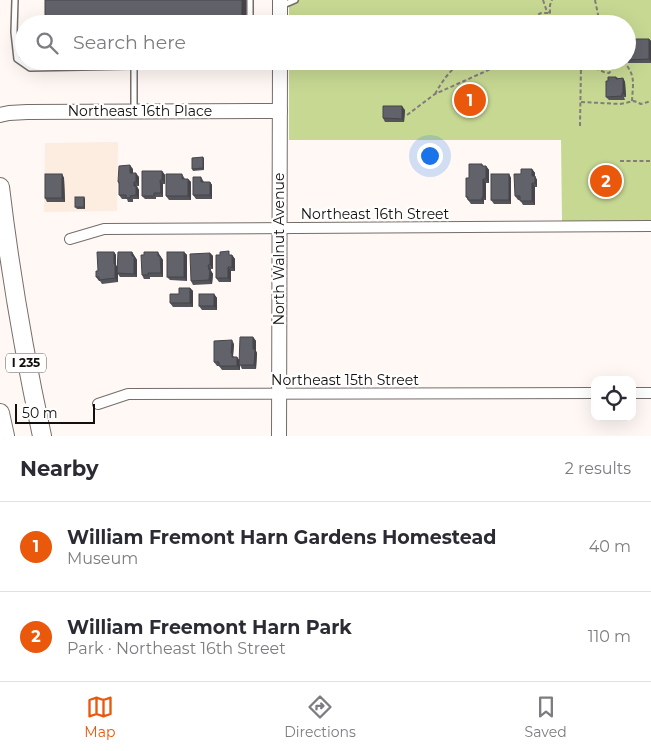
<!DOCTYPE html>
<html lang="en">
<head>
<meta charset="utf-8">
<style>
  :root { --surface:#fff; --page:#f7f7f7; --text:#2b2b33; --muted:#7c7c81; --line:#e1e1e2; --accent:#ea580c }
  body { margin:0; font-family:Montserrat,sans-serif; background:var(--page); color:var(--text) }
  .controls { position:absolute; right:15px; bottom:15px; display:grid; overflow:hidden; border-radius:10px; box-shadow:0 5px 20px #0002 }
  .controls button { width:45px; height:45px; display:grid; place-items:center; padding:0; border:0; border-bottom:1px solid var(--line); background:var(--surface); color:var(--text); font:25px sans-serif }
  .scale { position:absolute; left:15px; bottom:12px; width:80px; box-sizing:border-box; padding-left:5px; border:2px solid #120f0d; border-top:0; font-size:14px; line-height:18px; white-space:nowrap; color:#120f0d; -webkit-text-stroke:4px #fff; paint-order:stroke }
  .you { position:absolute; left:429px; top:155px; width:18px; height:18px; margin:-12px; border:4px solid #fff; border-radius:50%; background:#1a73e8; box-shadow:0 0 0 8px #1a73e833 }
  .badge { display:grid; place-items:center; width:32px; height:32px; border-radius:50%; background:var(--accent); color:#fff; font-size:16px; font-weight:700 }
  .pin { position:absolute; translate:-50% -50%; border:2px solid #fff; box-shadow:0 1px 5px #0006 }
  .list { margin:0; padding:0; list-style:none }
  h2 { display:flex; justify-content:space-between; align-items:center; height:65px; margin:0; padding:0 20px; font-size:21px }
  h2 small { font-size:16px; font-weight:400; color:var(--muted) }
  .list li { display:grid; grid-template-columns:32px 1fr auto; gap:15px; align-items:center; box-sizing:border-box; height:90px; padding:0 20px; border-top:1px solid var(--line) }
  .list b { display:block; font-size:19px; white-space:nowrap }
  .list p { margin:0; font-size:16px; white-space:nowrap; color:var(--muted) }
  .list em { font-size:16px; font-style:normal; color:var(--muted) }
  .icon { flex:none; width:28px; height:28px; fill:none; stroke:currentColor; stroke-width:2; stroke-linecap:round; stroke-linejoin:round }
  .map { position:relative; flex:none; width:651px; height:436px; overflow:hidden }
  .search { position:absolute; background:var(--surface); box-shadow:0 5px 20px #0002; left:15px; right:15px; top:15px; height:55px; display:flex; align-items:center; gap:12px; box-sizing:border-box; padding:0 18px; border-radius:28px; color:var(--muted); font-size:19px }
  .sheet { height:245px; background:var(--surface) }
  nav { display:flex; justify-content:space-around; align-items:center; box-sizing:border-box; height:70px; border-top:1px solid var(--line); background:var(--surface); font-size:14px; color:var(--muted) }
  nav a { display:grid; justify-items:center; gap:2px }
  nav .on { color:var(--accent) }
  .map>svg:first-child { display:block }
  .commercial { fill:#fdece0 }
  .green { fill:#c7d893 }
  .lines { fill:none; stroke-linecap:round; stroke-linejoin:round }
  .lane-casing { stroke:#766d69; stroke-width:8 }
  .street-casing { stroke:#766d69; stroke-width:12 }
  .secondary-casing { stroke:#766d69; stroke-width:16 }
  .highway-casing { stroke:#766d69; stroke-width:20 }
  .path { stroke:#827d7a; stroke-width:2; stroke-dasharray:4 2.5; stroke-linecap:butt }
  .lane { stroke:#fff; stroke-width:5 }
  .street { stroke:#fff; stroke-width:10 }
  .secondary { stroke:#fff; stroke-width:14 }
  .highway { stroke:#fff; stroke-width:18 }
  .wall { fill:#54545b }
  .shaded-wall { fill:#45454a }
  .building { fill:#62626a; stroke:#45454a }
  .labels { text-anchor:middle; stroke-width:4.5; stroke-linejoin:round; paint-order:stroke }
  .shield { fill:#fff; stroke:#595756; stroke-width:1 }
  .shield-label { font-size:12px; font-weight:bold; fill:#120f0d }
  .street-label { font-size:14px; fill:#120f0d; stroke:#fff }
</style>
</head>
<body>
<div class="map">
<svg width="651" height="436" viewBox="0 0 651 436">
  <rect width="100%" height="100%" fill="#fff8f5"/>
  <path class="commercial" d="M118,142L117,211L44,212L45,143Z"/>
  <path class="green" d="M289,0H651V221H562L561,140H289V61H627V24H289Z"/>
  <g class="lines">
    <defs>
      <g id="lane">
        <path d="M15,0L14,32L17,59L30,68L236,64L240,61"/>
        <path d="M250,0V24"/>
        <path d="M281,6L295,0"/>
        <path d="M134,66V110"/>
      </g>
      <g id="street">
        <path d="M70,239L104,229L651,226"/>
        <path d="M632,393H651"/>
        <path d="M98,404L128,394L595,393"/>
      </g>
      <g id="secondary">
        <path d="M280,24V0"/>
        <path d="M0,115L9,113L27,112L280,111"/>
        <path d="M279,436L280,61"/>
      </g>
      <g id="highway">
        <path d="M0,187C10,271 24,353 42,436"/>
        <path d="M0,413L5,436"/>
      </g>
    </defs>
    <use href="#lane" class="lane-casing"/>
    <use href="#street" class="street-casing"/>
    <use href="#secondary" class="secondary-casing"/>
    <use href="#highway" class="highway-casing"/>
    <g class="path">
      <path d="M543,0L546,9L550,13"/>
      <path d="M595,0L600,24"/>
      <path d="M550,20V5L552,0"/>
      <path d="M521,24L541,13H550"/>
      <path d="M623,61C636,75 633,83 632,101"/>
      <path d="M435,94C442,81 450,71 461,61"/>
      <path d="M581,102L620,104L634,101L641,104L651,101"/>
      <path d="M407,115L435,94L493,68L508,65L525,64L581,65L590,66L604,72L609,73L620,61"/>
      <path d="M580,126L581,66"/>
      <path d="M620,161H651"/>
    </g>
    <use href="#lane" class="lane"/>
    <use href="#street" class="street"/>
    <use href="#secondary" class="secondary"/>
    <use href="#highway" class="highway"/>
  </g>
  <g class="wall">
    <path d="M627,39H649L651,41V63H628L627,61Z"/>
    <path d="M616,77L618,78H623L625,82L626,97H624L625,100H609L606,97L608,81Z"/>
    <path d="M405,110L404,122H385L383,118Z"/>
    <path d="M203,157L204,159V170L193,171L192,169Z"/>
    <path d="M482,164L483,166H486L489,170V183H486V200H484V204H471L466,197L469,178Z"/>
    <path d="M133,169V173L139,177V186H137L139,190V199H133V202H128L127,199H122L119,195V184L118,182Z"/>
    <path d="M532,169L535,173V176L537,180V187H535V205H523L520,200H518L515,196L521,174Z"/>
    <path d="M162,171L165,175V184H163V197H156V199H145L142,196Z"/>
    <path d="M62,174L64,178L65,202H47L45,198Z"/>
    <path d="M182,174L185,179H188L191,182V200H169L166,196Z"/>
    <path d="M509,174L511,178V204H494L491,200Z"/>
    <path d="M201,177L204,182H210L212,185V199H196L193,195Z"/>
    <path d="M84,197L85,199V209H77L75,207Z"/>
    <path d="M114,252L116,255V265L117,267L132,252L137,260V277H120L118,274V282L102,284L100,281H99L96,277L98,271Z"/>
    <path d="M158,252L163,260V277H150V279H144L142,275L144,255Z"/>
    <path d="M184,252L187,255V281L170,280L167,277Z"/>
    <path d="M210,253L213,256V269H211V271L213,274L212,284L193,285L191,281Z"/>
    <path d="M231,255H232L235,259V271H231V282H219L216,278Z"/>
    <path d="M190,288L193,291V307H173L170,303L179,294Z"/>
    <path d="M214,294L217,298V310H202L199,306Z"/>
    <path d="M253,337L256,341V351L257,353L256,369H242L240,365V370H222L219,366H217L214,362L234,344L233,356L234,357H237L239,360Z"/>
  </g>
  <g class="shaded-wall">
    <rect x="242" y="0" width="4" height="24"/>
    <path d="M649,39L651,41V62L649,59Z"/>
    <path d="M623,78L625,82L626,97L623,93Z"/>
    <path d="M402,106L405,110L404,122L402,119Z"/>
    <path d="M203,157L204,159V170L203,168Z"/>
    <path d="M130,165L133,169V177L130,173Z"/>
    <path d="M486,166L489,170V183L486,179Z"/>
    <path d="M532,169L535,173V176L537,180V187L535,183L532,176Z"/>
    <path d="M162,171L165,175V184L162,180Z"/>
    <path d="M136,173L139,177V186L136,182Z"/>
    <path d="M62,174L64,178L65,202L62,198Z"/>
    <path d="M509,174L511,178V204L509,200Z"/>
    <path d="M188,179L191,182V200L188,196Z"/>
    <path d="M483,179L486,183V200L483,197Z"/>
    <path d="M160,180L163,184V197L161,193Z"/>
    <path d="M134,182L139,190V199L136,195Z"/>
    <path d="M210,182L212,185V199L210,195Z"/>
    <path d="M532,183L535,187V205L532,201Z"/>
    <path d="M84,197L85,199V209L84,207Z"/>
    <path d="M482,197L484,200V204L482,200Z"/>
    <path d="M114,252L116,255V265L118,268V282L115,278L114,264Z"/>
    <path d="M132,252L137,260V277L134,274Z"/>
    <path d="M184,252L187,255V281L184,277Z"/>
    <path d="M210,253L213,256V269L210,265Z"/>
    <path d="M232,255L235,259V271L232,267Z"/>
    <path d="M160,256L163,260V277L161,273Z"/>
    <path d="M208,265L213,274L212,284L209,280Z"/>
    <path d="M228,267L231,271V282L228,278Z"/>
    <path d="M190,288L193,291V307L190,303Z"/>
    <path d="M214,294L217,298V310L214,306Z"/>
    <path d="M253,337L256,341V351L257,353L256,369L254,365Z"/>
    <path d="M232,340L234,344L233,356L234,357H232L231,353Z"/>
    <path d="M237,357L240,361V370L237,366Z"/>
  </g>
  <g class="building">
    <path d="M45,0H242V24H33V21L45,20Z"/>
    <path d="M546,19L556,20L555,24H546Z"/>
    <path d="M627,39H649V59L627,60Z"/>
    <path d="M608,77H616V79L623,78V93H622V96L606,97V81H608Z"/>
    <path d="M383,106H402V119L383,118Z"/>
    <path d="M203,157V168L192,169V158Z"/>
    <path d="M469,164H482V166H486V179H483V197H482V200H468V197H466V178H469Z"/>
    <path d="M130,165V173H136V182H134V186H136V195L130,196V198H126V195H119V182H118L119,166Z"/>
    <path d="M521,169H532V176H535V183H532V201H520V196H515L514,174H521Z"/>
    <path d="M142,171H162V180H160L161,193H154V196H142Z"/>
    <rect x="45" y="174" width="17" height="24"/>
    <path d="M166,174H182V179H188V196H166Z"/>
    <rect x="491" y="174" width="18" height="26"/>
    <path d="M193,177H201V182H210V195H193Z"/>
    <rect x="75" y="197" width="9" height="10"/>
    <path d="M229,251V255H232V267H228V278H216V255H220V252Z"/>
    <path d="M97,252H114V264H115V278L99,280V277H96V271H98Z"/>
    <path d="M118,252H132V256H134V274L117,273Z"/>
    <path d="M144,252H158V256H160L161,273H148V275H142L141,255H144Z"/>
    <rect x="167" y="252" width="17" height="25"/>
    <path d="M210,253V265H208L209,270H210L209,280L191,281L190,254Z"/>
    <path d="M179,288H190V303H170V294H179Z"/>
    <rect x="199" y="294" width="15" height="12"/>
    <path d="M240,337H253V349H255L254,365H239Z"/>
    <path d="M232,340L231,353H232V357H237V366H219V362H214V341Z"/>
  </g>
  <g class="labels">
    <rect class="shield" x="6" y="353.5" width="40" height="19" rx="4"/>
    <g class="shield-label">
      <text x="26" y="367">I 235</text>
    </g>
    <g class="street-label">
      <text x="140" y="116">Northeast 16th Place</text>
      <text x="375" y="219">Northeast 16th Street</text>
      <text transform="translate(279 249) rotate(-90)" y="5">North Walnut Avenue</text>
      <text x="345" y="385">Northeast 15th Street</text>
    </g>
  </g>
</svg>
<div class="controls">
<button><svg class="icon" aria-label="locate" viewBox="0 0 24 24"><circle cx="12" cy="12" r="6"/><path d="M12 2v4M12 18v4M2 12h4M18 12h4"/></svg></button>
</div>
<div class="scale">50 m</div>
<div class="you"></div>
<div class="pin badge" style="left:470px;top:100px">1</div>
<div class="pin badge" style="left:606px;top:181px">2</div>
<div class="search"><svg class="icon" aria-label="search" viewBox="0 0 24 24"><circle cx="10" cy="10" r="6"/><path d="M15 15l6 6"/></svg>Search here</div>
</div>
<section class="sheet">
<h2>Nearby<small>2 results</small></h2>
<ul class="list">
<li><span class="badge">1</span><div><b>William Fremont Harn Gardens Homestead</b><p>Museum</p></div><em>40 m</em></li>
<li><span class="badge">2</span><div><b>William Freemont Harn Park</b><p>Park · Northeast 16th Street</p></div><em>110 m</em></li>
</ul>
</section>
<nav>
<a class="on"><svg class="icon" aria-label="map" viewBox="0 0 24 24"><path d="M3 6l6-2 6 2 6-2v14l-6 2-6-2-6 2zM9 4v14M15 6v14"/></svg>Map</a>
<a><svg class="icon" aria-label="directions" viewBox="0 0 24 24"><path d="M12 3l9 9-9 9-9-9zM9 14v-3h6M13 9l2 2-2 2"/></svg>Directions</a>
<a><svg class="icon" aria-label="saved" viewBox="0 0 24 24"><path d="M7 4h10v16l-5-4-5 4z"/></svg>Saved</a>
</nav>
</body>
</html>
